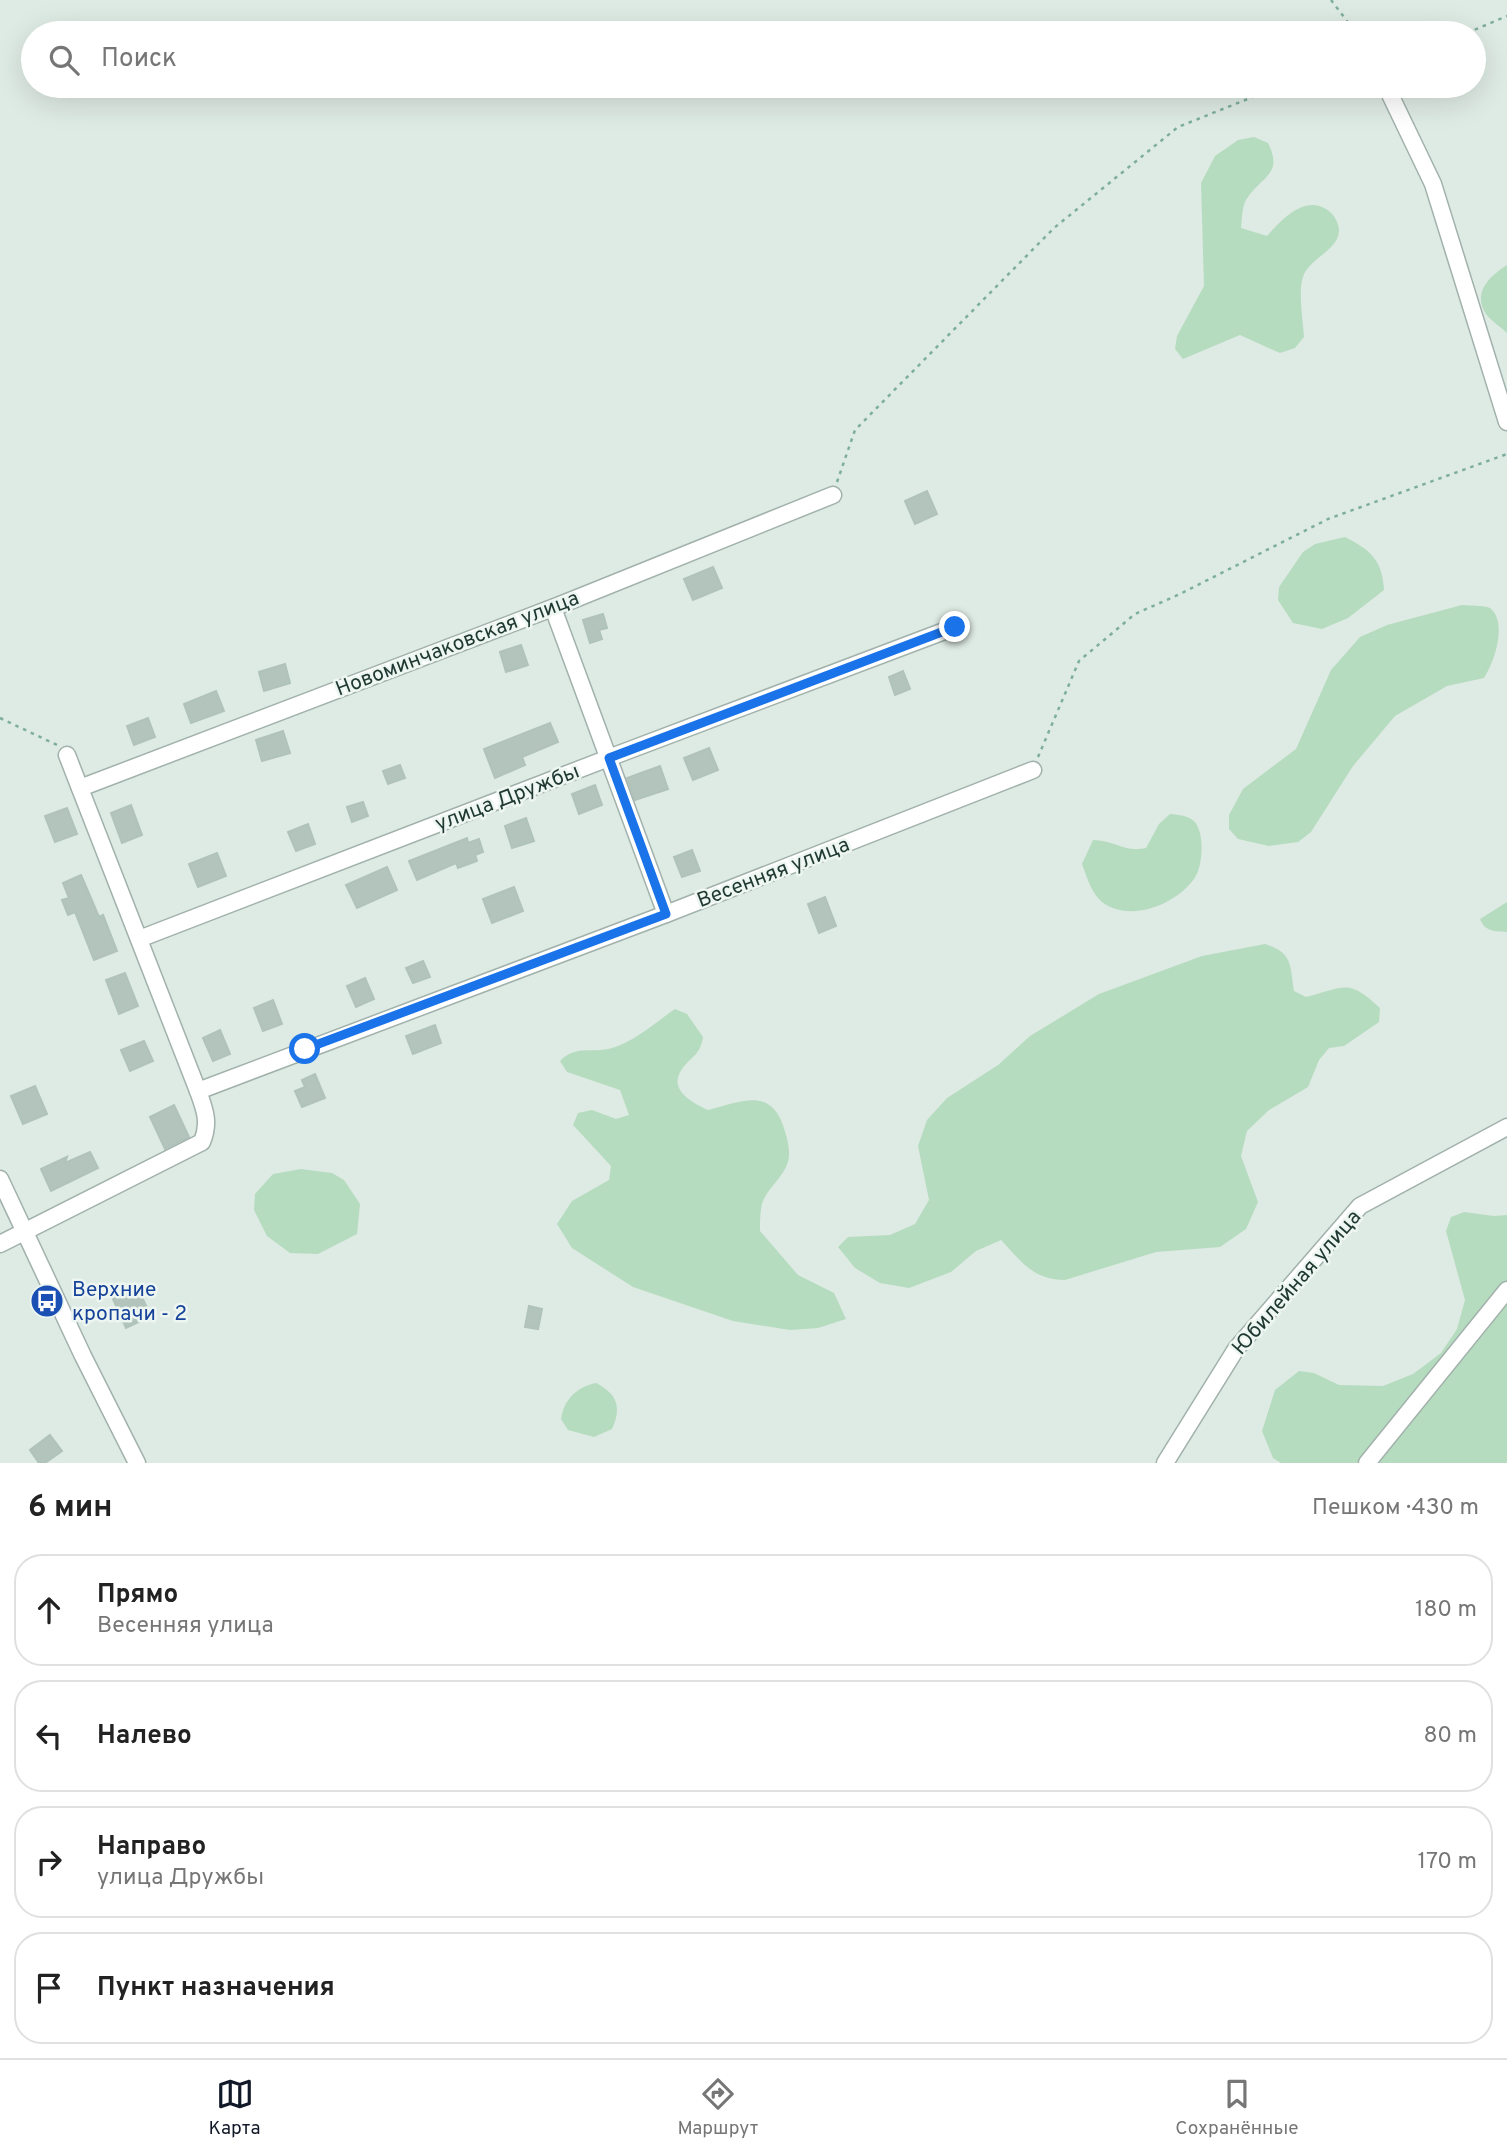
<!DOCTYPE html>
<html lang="ru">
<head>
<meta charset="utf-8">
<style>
  :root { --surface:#fff; --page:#f2f2f2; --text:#222; --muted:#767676; --line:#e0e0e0; --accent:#111827 }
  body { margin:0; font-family:Overpass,sans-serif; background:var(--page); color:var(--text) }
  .stop { position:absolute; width:21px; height:21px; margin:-16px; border:5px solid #1a73e8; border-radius:50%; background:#fff }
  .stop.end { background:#1a73e8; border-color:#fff; box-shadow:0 2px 7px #0008 }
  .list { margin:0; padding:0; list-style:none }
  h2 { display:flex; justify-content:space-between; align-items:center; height:91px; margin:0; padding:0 28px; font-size:30px }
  h2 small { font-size:23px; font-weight:400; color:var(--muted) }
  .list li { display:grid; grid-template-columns:46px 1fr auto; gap:21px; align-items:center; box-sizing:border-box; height:112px; margin:0 14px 14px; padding:0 14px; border:2px solid var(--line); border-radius:28px }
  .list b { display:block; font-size:26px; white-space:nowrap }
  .list p { margin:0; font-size:23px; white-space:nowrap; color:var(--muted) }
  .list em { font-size:23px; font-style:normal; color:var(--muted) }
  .icon { flex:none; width:38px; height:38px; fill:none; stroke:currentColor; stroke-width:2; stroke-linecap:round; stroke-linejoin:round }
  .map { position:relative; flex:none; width:1507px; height:1463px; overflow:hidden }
  .search { position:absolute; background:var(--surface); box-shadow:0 7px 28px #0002; left:21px; right:21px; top:21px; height:77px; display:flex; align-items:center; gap:18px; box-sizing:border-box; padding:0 24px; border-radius:38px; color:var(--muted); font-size:26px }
  .sheet { height:595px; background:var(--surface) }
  nav { display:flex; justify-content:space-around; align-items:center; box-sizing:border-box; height:98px; border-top:2px solid var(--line); background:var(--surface); font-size:19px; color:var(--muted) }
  nav a { display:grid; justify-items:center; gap:4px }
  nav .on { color:var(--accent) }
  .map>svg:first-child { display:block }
  .green { fill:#b6dcbf }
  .building { fill:#b3c4bd; stroke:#b0c3bb; stroke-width:2 }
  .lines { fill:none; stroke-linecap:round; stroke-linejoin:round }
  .street-casing { stroke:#a1b1ab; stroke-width:19 }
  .path { stroke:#7dae9e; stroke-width:2.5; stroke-dasharray:3.5 5; stroke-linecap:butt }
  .street { stroke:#fff; stroke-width:16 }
  .route { stroke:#1a73e8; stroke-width:9 }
  .labels { text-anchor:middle; stroke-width:5; stroke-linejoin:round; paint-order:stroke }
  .street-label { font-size:21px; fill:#1f3932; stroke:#eef6f2 }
  .transit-label { font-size:21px; fill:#164399; stroke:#eef6f2; text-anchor:start }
</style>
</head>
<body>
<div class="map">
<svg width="1507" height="1463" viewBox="0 0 1507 1463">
  <rect width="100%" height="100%" fill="#deeae4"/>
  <g class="green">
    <path d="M1254,137L1268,143C1284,175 1261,176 1246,200C1242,207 1242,219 1241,228L1267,236C1282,219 1307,192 1330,212C1335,216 1339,224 1339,231C1338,251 1309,258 1303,277C1298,291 1303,321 1304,337L1295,348L1280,353L1240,335L1183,359L1175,349L1177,336L1204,286L1201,183L1215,156L1238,140Z"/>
    <path d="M1507,265V333C1501,327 1491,321 1486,314C1472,292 1490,276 1507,265Z"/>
    <path d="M1345,537C1370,550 1382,559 1384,590L1348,618L1322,629L1293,623L1278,600L1279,587L1303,552L1315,544Z"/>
    <path d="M1462,605C1471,606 1482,605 1490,608C1507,621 1496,659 1484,678L1447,686L1395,716L1353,766L1311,832L1298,842L1269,846L1238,839L1229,829V815L1243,789L1296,749L1331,670L1360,637L1387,625Z"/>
    <path d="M1170,814C1179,815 1188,815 1195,822C1205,835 1203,867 1194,879C1175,905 1130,923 1102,902C1091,893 1087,877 1082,864L1093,840C1115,840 1124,853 1146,848L1159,824Z"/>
    <path d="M1507,902V932C1495,931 1485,932 1480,919Z"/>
    <path d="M1265,944C1293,953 1290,965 1294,991L1306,997C1345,987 1348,978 1380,1008L1379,1022L1344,1046L1329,1048L1319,1060L1308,1087L1269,1110L1247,1131L1241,1156L1258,1202L1246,1229L1220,1247L1156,1252L1065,1280C1033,1280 1021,1261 1001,1240L976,1251L951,1272L909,1288L880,1283L855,1268L838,1247L848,1237L890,1235L915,1224L929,1200L918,1146L927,1120L947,1098L998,1065L1030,1036L1099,994L1202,956Z"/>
    <path d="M675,1009L687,1014L703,1037C700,1056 692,1055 682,1069C667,1090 693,1103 708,1110C745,1100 774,1086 786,1135C789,1146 791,1156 786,1167C780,1180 766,1190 762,1204C760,1212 760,1223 760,1231L798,1275L834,1293L846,1319L818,1328L790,1330L733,1321L633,1287L572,1248L557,1224L572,1201L609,1180L611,1166L573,1125L578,1113L592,1110L616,1119L629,1115L620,1090L567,1072L560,1061C577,1044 591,1054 612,1048C634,1042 656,1022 675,1009Z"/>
    <path d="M301,1169L332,1173L344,1180L360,1204L357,1234L318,1254L290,1253L267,1236L254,1210L255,1194L273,1174Z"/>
    <path d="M1464,1212L1494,1216L1507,1215V1463H1281L1273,1458L1262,1431L1275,1390L1299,1371L1314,1373L1339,1385L1383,1386L1413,1374L1441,1353L1457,1329L1465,1300L1446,1231L1451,1217Z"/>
    <path d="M596,1383C617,1394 622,1407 612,1429L594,1437L568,1430L561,1419C564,1399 577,1387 596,1383Z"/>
  </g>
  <g class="building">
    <path d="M927,491L937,514L915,524L905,501Z"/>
    <path d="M713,567L722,588L693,600L684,579Z"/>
    <path d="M603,614L607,628L599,630L602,639L590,643L583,620Z"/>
    <path d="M521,645L528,665L506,672L500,652Z"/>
    <path d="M285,664L290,683L264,691L259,672Z"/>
    <path d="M903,671L910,689L895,695L889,677Z"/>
    <path d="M216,691L224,711L191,723L184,704Z"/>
    <path d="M148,718L155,737L134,745L127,726Z"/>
    <path d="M550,723L558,742L522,757L525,765L495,778L484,749Z"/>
    <path d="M283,731L290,753L262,761L256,740Z"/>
    <path d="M709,748L718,770L693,780L684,758Z"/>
    <path d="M400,765L405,778L388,784L383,771Z"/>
    <path d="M660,766L668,789L635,800L627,778Z"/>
    <path d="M595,785L602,805L579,814L572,794Z"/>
    <path d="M363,802L368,816L352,822L347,807Z"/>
    <path d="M131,805L142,835L122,843L111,813Z"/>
    <path d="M67,808L77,834L55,842L45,816Z"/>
    <path d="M526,818L534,841L512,848L505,826Z"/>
    <path d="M308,824L315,844L296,851L288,832Z"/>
    <path d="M467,838L468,843L479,839L483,852L475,855L477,861L458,868L456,863L417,880L409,861Z"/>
    <path d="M692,850L700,871L682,877L674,857Z"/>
    <path d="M217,853L226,876L198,887L189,864Z"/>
    <path d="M387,867L397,890L357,908L346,885Z"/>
    <path d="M81,875L99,917L103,915L117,951L94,960L75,912L68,915L62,900L69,898L63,883Z"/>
    <path d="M514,887L523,911L492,923L483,899Z"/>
    <path d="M825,897L836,926L819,933L808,904Z"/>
    <path d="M423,961L430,977L413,983L406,968Z"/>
    <path d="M125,973L138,1006L119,1014L106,980Z"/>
    <path d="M365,978L374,999L356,1007L347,986Z"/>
    <path d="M273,1000L282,1024L263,1031L254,1008Z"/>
    <path d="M435,1025L441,1043L413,1054L406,1036Z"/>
    <path d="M220,1030L230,1054L213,1061L203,1038Z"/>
    <path d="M144,1041L153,1061L130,1071L121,1050Z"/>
    <path d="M315,1074L325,1098L302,1107L295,1091L305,1087L302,1080Z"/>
    <path d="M35,1086L47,1114L23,1124L11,1096Z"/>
    <path d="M174,1105L189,1137L165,1149L150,1117Z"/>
    <path d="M90,1152L98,1168L51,1191L41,1169L67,1157L65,1163Z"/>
    <path d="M137,1287L151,1316L126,1328L113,1299Z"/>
    <path d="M529,1306L542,1309L538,1329L525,1327Z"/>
    <path d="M50,1435L62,1451L45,1463H39L30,1450Z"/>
  </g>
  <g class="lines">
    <defs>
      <g id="street">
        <path d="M1386,86L1433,184L1507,422"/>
        <path d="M553,608L666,914"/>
        <path d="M80,788L560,605L833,495"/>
        <path d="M139,939L619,754L955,627"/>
        <path d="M198,1091L666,914L1033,770"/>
        <path d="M0,1179L83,1356L137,1463"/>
        <path d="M0,1244L202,1142C210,1123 205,1110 198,1091L67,755"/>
        <path d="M1165,1463L1236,1349L1360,1206L1507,1127"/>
        <path d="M1367,1463L1507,1290"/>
      </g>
    </defs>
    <use href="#street" class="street-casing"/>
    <g class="path">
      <path d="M1331,0L1356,33"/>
      <path d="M1467,33L1507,16"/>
      <path d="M837,482L855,430L1054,228L1178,127L1280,86"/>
      <path d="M0,718L57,745"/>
      <path d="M1038,757L1079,661L1135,614L1180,594L1328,519L1507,454"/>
    </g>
    <use href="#street" class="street"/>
  </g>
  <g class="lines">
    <path class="route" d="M305,1049L666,914L609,758L955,627"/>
  </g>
  <defs>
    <symbol id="bus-disc" viewBox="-11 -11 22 22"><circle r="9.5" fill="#1a4fb4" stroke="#eef6f2"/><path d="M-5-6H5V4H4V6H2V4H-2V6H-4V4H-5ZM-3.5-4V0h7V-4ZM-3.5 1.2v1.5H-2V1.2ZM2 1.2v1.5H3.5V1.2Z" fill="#fff"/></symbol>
  </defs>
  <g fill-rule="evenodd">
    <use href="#bus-disc" x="28" y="1282" width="38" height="38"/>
  </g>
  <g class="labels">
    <g class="street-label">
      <text transform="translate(457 643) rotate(-21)" y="7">Новоминчаковская улица</text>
      <text transform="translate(507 797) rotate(-21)" y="7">улица Дружбы</text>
      <text transform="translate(773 872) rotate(-21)" y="7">Весенняя улица</text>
      <text transform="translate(1296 1282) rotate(-49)" y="7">Юбилейная улица</text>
    </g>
    <g class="transit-label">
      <text x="72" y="1296">Верхние<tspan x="72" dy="24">кропачи - 2</tspan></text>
    </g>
  </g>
</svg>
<div class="stop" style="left:305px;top:1049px"></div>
<div class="stop end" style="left:955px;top:627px"></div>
<div class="search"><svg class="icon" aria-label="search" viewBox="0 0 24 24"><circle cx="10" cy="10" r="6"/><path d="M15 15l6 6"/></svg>Поиск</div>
</div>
<section class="sheet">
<h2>6 мин<small>Пешком · 430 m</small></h2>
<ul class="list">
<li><svg class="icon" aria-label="ahead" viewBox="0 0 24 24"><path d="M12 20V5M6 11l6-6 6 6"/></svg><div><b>Прямо</b><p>Весенняя улица</p></div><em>180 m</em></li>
<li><svg class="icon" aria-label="left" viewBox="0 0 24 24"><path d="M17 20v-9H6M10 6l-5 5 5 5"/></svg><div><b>Налево</b></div><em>80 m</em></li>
<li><svg class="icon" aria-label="right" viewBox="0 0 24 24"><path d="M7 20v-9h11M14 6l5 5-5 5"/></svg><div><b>Направо</b><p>улица Дружбы</p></div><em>170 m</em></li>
<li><svg class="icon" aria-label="arrive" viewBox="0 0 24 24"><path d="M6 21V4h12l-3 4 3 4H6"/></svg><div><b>Пункт назначения</b></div></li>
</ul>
</section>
<nav>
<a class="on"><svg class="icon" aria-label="map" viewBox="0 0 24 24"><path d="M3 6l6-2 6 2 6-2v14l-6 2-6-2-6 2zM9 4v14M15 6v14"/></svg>Карта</a>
<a><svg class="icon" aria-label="directions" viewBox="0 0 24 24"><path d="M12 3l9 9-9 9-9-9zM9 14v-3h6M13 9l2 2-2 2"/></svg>Маршрут</a>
<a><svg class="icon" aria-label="saved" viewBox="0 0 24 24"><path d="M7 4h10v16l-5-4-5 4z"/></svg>Сохранённые</a>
</nav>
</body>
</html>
